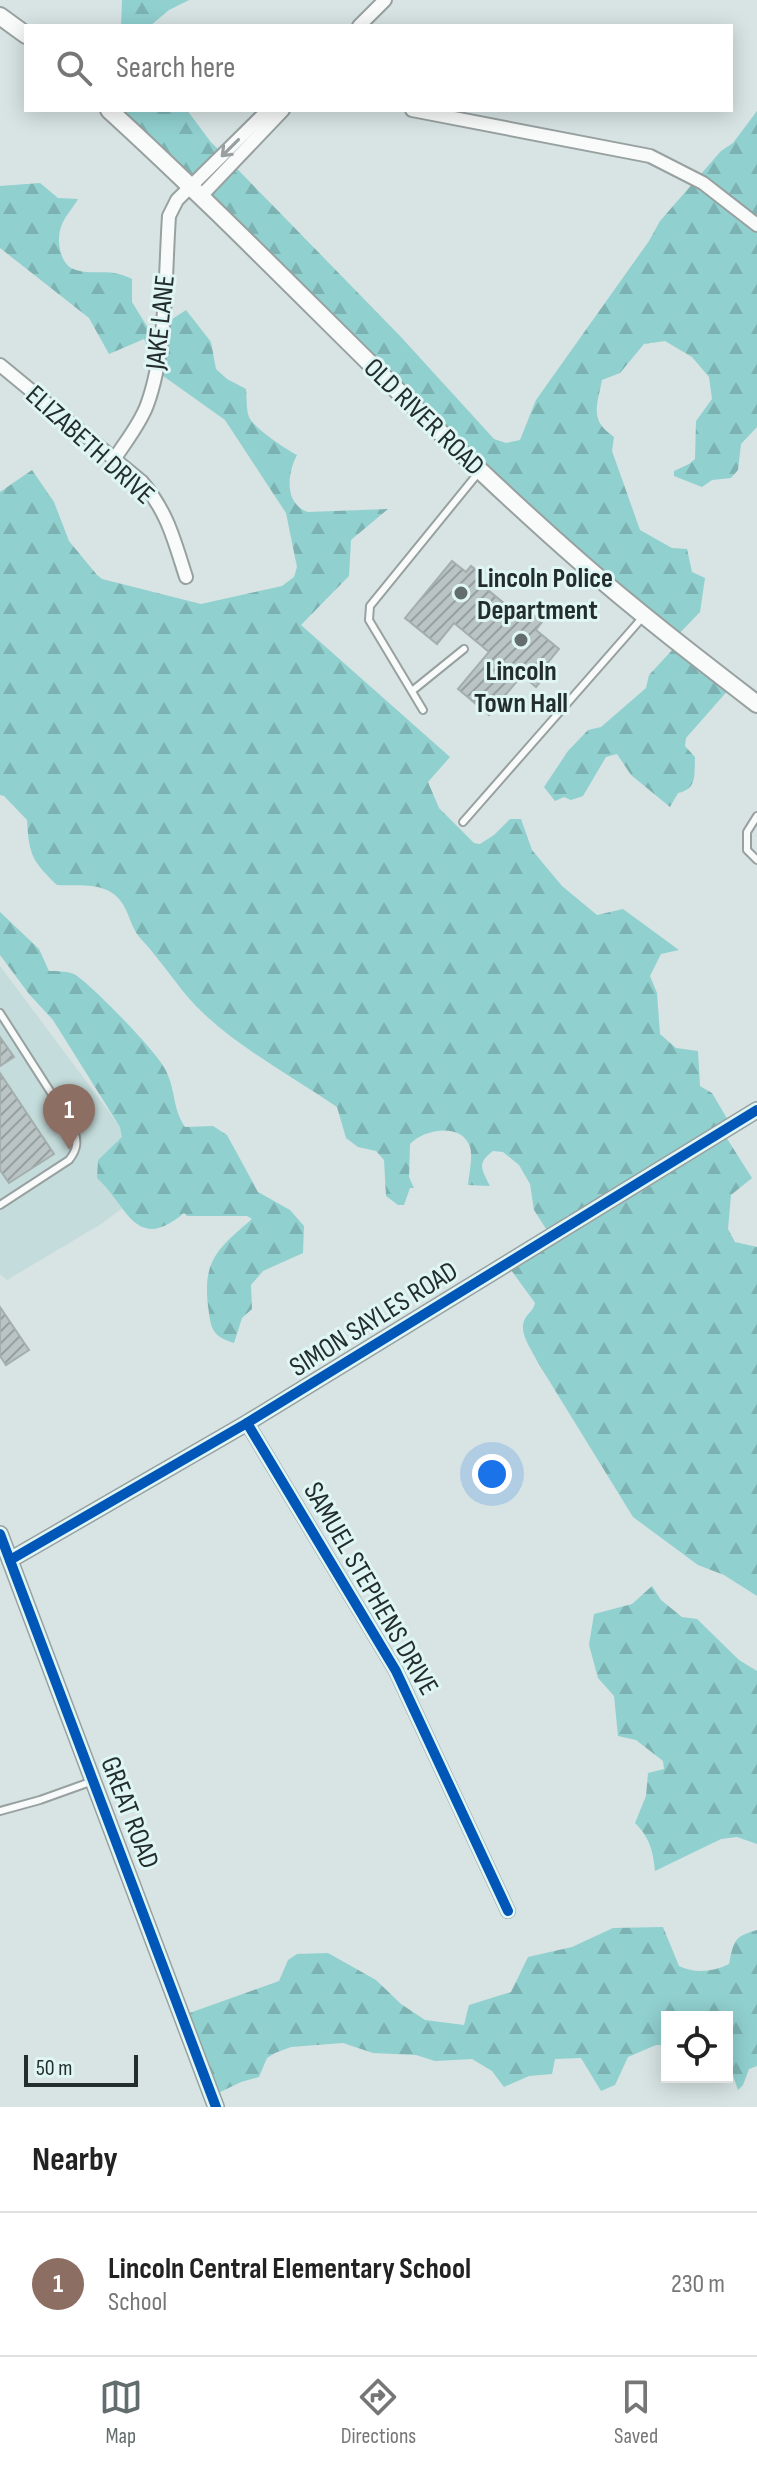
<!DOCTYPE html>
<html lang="en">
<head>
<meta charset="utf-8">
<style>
  :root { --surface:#fff; --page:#f2f2f2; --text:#222; --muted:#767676; --line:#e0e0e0; --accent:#636d6d }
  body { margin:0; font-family:"Sofia Sans Condensed",sans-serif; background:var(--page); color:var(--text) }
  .controls { position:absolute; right:24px; bottom:24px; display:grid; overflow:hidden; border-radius:0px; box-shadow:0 4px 20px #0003 }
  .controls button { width:72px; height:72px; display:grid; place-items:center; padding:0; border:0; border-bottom:2px solid var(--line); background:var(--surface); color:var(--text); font:40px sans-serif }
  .scale { position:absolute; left:24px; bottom:20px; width:114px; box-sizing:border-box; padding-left:8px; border:4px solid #242d2d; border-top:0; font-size:22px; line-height:28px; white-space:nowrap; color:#242d2d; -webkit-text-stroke:6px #dff6f5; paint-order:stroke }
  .you { position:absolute; left:492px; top:1474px; width:28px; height:28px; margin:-20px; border:6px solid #fff; border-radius:50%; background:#1a73e8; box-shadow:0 0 0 12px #1a73e833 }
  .badge { display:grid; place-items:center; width:52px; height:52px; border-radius:50%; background:var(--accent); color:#fff; font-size:26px; font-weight:700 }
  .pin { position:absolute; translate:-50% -66px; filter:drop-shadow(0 2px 4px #0008) }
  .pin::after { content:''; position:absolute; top:42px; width:28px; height:24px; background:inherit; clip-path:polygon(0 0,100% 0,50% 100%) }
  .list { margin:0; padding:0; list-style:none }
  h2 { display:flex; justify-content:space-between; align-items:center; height:104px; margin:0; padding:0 32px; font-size:34px }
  h2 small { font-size:26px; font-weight:400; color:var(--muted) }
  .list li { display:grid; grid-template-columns:52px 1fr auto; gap:24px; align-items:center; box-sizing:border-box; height:144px; padding:0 32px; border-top:2px solid var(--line) }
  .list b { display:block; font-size:30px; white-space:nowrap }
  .list p { margin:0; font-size:26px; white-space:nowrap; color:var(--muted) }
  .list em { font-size:26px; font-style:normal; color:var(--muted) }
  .icon { flex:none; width:44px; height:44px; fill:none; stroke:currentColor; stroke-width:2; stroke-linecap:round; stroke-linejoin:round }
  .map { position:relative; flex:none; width:757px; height:2107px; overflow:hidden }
  .search { position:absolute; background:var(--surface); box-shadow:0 4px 20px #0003; left:24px; right:24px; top:24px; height:88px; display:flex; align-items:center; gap:20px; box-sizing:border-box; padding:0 28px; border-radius:0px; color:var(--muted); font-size:30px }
  .sheet { height:248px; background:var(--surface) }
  nav { display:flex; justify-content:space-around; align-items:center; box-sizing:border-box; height:112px; border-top:2px solid var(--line); background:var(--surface); font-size:22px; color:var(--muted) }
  nav a { display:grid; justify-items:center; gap:4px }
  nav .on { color:var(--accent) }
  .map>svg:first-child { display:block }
  .built { fill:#c4dcdb }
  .forest { fill:url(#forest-firs) }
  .building { fill:url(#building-hatch); stroke:#a4aead; stroke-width:2 }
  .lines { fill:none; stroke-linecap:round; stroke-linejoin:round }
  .service-casing { stroke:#98a1a0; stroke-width:10 }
  .minor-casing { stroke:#98a1a0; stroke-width:16 }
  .tertiary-casing { stroke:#98a1a0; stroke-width:18 }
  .secondary-casing { stroke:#98a1a0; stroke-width:20 }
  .service { stroke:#f9fbfb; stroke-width:6 }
  .minor { stroke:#f9fbfb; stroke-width:12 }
  .tertiary { stroke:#f9fbfb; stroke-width:14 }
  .secondary { stroke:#f9fbfb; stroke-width:16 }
  .cycleway-casing { stroke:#dff6f5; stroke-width:15 }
  .cycleway { stroke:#0057b8; stroke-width:10 }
  .oneway { stroke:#999e9e }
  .poi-dot { fill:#636d6d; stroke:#dff6f5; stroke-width:3 }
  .labels { text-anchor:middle; stroke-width:6; stroke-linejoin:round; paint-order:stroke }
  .street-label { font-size:28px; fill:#242d2d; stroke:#dff6f5 }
  .poi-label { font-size:28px; font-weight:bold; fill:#242d2d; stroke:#dff6f5; text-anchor:start }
</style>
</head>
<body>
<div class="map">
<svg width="757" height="2107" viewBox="0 0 757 2107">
  <defs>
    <pattern id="forest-firs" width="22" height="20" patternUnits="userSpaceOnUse" patternTransform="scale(2)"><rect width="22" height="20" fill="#90d0cf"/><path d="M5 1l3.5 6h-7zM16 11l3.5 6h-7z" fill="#7cb3b2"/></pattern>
    <pattern id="building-hatch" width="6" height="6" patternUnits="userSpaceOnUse" patternTransform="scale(2)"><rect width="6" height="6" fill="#bac4c4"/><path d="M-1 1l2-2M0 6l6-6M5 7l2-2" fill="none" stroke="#97a0a0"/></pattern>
  </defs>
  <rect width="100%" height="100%" fill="#d7e4e3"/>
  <path class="built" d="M0,966L160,1180L101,1224L7,1280L0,1274Z"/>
  <g class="forest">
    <path d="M122,0H189L169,10L150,26H121Z"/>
    <path d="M109,110H187L210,141L401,337L494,439L506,443L520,440L536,400L649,241L660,221L721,151L733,143L757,111V427L741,444L738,470L731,478L712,480L702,487L674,476V471L689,464L695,459L696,421L712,399L709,377L692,357L665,341L644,344L620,373L602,380C597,406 589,420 614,437L612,451L640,530L672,548L687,549L692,572L705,578L700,612L673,640L669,638Z"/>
    <path d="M40,183L58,198L78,199C73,208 64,217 61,227C56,241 60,266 76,270C97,276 108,267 132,279V302L151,333L186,310L211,342L216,369L227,379L246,389C247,398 246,409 249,417C254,428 285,449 297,455C287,474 284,504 308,512L388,509L351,540L349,576L301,625L450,757L428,782L439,808L474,843L480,844L494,835L510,819H521L532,850L562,886L597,915L623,909L679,950L661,954L650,976L657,993L660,1034L676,1048L698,1051L700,1086L712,1093L732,1127L726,1137L752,1178L731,1195L728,1229L735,1242L757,1247V1596L724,1575L698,1565L633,1517L537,1361C532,1350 519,1334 524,1321C527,1313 533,1312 535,1303L511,1270L553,1240L534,1210L530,1184L519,1165L503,1152L493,1151C476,1164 482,1169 490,1186L468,1185C469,1174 473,1157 470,1147C462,1122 424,1129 410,1144L409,1177L414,1188H410L404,1205H398L386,1196L384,1160L376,1151L358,1147L346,1138L337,1107C290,1075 235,1046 196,1006C176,985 161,960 141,939C127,924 130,901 107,890C92,883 72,886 57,885C32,861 29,855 27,820L4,796L0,795V492L32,470L54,502L69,541L97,575L102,579L201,604L282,586L294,577L297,567L286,513L225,420L159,373L144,339L109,354L89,318L0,248V186Z"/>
    <path d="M676,646L730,688L686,738L685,746L695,757C694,774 698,789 678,793L670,807L631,775L617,754L606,757L583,796L571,800L564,797L555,801L544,787L568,751L588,730L601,727L646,688L649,675Z"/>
    <path d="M0,912L39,949L49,971C57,971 66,971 74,974C90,983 157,1052 165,1069C176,1089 172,1108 185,1127L213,1126L227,1135L258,1192L290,1210L304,1226L303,1253L263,1271L251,1285L252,1309L242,1318L234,1343C216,1337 211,1332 209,1313C201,1262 216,1250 252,1219L247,1216H187L184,1213C135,1254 128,1206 97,1178L98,1160L122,1137L120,1127L53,1020L29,994L0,955Z"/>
    <path d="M652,1586L661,1600L682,1617L697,1619L739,1660L757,1671V1844L737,1837L721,1839L655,1871C653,1851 650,1838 635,1823L646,1796L648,1773L664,1769L663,1761L636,1740L618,1736L614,1696L598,1678L589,1645L594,1614L632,1604Z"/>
    <path d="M663,1927L679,1966C695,1974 713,1972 729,1964C734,1941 733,1937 757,1930V2066L749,2069L743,2085L738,2090L727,2058V2017H667V2045H656L628,2057L615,2085L601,2091L581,2058L555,2059L552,2074L529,2076L504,2087L492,2071L472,2059L435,2061L416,2055L373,2053L343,2043L291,2047L275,2053L267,2058L259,2077L241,2082L212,2096L181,2016L279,1981L288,1960L297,1954L328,1953L376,1980L401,2004L425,2020L464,2025L469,2005L511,1992L528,1957L572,1947L613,1928Z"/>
  </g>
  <g class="building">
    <path d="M452,561L466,572L471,566L482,575L477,581L522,618L528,611L542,622L536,630L559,649L545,666L550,670L536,687L522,675L489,715L458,689L489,652L454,623L437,644L405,618Z"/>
    <path d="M0,1037L14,1057L0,1066Z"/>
    <path d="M0,1073L54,1154L9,1183L0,1170Z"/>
    <path d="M0,1307L29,1350L6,1365L0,1356Z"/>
  </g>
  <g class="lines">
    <defs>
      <g id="service">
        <path d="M412,691L464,649"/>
        <path d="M423,710L369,620L370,606L479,472"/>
        <path d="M757,816L747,832V850L757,860"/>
        <path d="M463,822L642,618"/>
        <path d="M0,1013L73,1127C78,1141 78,1149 69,1160L0,1205"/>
        <path d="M0,1811L40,1800L93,1781"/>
      </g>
      <g id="minor">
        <path d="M359,26L385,0"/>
        <path d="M412,110L650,156L703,183L757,225"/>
        <path d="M202,195L283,110"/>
        <path d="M0,365L142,482C168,513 174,540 186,577"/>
        <path d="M115,458C126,441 140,424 147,405C167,351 165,274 169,216L177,200L268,110"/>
        <path d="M247,1423L396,1671L508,1911"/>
      </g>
      <g id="tertiary">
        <path d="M0,1534L216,2107"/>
        <path d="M10,1560L247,1423L757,1110"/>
      </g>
      <g id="secondary">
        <path d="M0,16L26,35"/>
        <path d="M109,110C269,256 415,417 577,559C635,610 696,657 757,704"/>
      </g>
    </defs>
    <use href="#service" class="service-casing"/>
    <use href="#minor" class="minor-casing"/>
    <use href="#tertiary" class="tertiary-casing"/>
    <use href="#secondary" class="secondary-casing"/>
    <use href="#service" class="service"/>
    <use href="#minor" class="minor"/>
    <use href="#tertiary" class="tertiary"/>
    <use href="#secondary" class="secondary"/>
    <defs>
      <g id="cycleway">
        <path d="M247,1423L396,1671L508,1911"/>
        <path d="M0,1534L216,2107"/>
        <path d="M10,1560L247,1423L757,1110"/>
      </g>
    </defs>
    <use href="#cycleway" class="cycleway-casing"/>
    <use href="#cycleway" class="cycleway"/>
  </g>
  <defs><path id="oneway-shaft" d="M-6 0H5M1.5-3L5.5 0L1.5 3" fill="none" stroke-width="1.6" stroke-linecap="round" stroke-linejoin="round" transform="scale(2)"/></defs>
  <use class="oneway" href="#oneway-shaft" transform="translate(230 148) rotate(135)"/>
  <g class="poi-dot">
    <circle cx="461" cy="593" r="8"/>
    <circle cx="521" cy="640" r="8"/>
  </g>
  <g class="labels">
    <g class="street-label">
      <text transform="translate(159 322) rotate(-84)" y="10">JAKE LANE</text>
      <text transform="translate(425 416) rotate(44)" y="10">OLD RIVER ROAD</text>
      <text transform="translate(91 444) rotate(42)" y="10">ELIZABETH DRIVE</text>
      <text transform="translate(373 1318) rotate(-32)" y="10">SIMON SAYLES ROAD</text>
      <text transform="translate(372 1588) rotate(60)" y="10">SAMUEL STEPHENS DRIVE</text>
      <text transform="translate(131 1812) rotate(69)" y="10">GREAT ROAD</text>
    </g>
    <g class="poi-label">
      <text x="477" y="587">Lincoln Police<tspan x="477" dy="32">Department</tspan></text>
      <text x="521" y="680" text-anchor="middle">Lincoln<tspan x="521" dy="32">Town Hall</tspan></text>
    </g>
  </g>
</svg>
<div class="controls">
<button><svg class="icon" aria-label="locate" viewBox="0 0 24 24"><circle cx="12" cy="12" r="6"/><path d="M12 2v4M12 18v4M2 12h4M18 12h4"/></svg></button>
</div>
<div class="scale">50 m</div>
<div class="you"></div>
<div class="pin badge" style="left:69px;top:1150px;background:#8d6e63">1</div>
<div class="search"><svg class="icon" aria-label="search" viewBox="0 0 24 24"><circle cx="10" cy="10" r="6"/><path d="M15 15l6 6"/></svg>Search here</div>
</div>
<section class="sheet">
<h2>Nearby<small></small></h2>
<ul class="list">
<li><span class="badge" style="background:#8d6e63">1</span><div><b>Lincoln Central Elementary School</b><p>School</p></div><em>230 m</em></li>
</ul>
</section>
<nav>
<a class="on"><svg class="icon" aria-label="map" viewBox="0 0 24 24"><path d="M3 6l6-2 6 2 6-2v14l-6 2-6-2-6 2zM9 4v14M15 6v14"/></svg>Map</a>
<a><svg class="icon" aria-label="directions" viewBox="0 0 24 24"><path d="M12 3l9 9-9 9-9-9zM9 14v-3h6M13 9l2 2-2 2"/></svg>Directions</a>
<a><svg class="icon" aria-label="saved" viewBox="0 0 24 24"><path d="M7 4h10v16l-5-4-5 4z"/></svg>Saved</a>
</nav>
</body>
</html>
